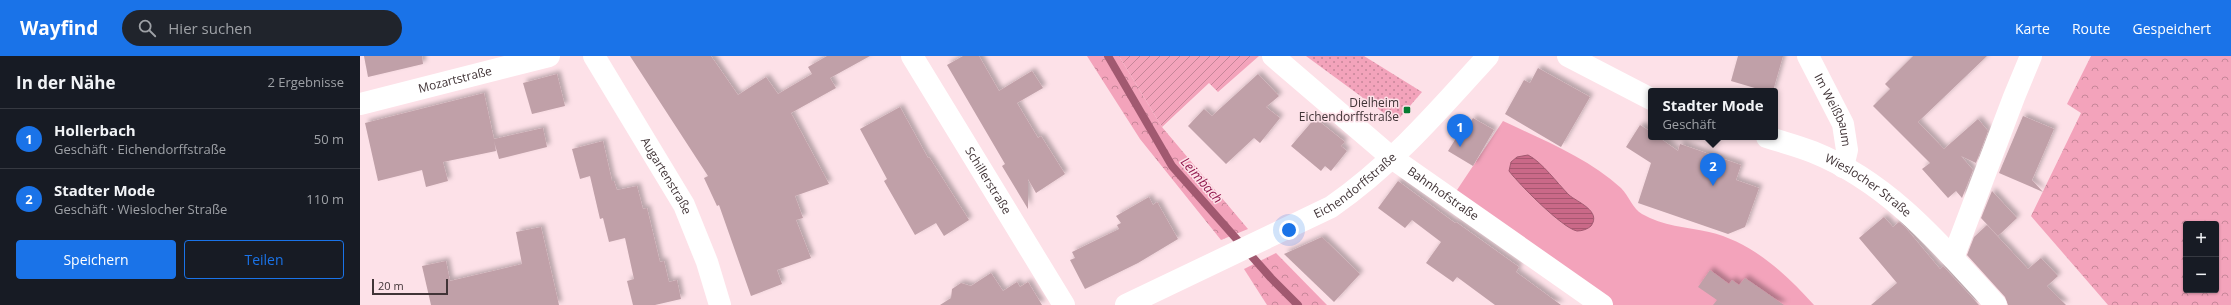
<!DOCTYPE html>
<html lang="de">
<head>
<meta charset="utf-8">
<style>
  :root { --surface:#171b24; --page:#20242c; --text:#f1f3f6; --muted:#9ea1a6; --line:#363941; --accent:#1a73e8 }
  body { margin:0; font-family:"Open Sans",sans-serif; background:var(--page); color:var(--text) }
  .controls { position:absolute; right:12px; bottom:12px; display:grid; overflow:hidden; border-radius:4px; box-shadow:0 1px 3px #0004 }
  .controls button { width:36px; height:36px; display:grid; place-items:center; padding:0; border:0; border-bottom:1px solid var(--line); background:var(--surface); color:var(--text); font:20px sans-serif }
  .scale { position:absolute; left:12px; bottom:10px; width:76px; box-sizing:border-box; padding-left:4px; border:2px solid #413437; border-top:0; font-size:11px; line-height:14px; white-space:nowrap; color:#413437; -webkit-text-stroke:3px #fde1e8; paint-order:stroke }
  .you { position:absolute; left:929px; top:174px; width:14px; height:14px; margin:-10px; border:3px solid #fff; border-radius:50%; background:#1a73e8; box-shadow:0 0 0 6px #1a73e833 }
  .badge { display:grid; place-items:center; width:26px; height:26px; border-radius:50%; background:var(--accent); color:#fff; font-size:13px; font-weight:700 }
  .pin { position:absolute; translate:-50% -33px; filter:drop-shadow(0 1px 2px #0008) }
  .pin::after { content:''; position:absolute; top:21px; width:14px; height:12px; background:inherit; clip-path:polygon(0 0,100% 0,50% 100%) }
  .popup { position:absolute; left:1288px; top:32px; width:130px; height:52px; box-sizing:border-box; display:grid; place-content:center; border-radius:4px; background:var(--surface); filter:drop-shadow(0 1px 3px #0005); font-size:13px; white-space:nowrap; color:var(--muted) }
  .popup b { font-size:15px; color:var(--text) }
  .popup::after { content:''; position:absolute; left:50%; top:100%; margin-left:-8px; border:8px solid transparent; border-top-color:var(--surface) }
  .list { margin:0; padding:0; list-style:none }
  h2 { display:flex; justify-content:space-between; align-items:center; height:52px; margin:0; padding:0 16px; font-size:17px }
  h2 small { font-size:13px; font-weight:400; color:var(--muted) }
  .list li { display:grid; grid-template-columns:26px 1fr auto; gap:12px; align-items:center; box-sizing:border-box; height:60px; padding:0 16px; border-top:1px solid var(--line) }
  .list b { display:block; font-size:15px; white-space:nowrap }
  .list p { margin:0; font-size:13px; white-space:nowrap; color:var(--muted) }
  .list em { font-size:13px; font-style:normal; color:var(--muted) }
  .actions { display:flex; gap:8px; padding:12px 16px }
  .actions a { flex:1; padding:9px 0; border:1px solid var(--accent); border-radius:4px; text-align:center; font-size:14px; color:var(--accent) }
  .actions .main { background:var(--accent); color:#fff }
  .icon { flex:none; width:22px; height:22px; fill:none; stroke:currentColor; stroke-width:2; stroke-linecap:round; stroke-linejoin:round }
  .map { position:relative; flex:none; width:1871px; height:249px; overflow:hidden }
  header { display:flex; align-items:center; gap:24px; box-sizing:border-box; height:56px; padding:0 20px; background:var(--accent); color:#fff }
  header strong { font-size:19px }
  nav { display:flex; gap:22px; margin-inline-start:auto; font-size:14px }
  .search { width:280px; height:36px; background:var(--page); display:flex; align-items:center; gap:10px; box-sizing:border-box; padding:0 14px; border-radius:22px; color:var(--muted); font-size:15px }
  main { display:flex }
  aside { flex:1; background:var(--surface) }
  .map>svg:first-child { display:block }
  .grass { fill:url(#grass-dots) }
  .forest { fill:url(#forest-crowns); fill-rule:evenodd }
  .park { fill:#f3a3bb }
  .garden { fill:url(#garden-furrows) }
  .water { fill:url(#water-rules); stroke:#a15970 }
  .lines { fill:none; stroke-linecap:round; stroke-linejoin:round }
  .stream { stroke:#a15970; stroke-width:8 }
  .building { fill:#c0a0a8; filter:url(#shadow) }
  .street { stroke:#fff; stroke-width:22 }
  .secondary { stroke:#fff; stroke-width:22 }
  .poi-dot { fill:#067b31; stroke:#fde1e8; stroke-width:1.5 }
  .labels { text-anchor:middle; stroke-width:3; stroke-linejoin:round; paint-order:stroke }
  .street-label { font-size:12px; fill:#413437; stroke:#fde1e8 }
  .poi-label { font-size:12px; fill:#413437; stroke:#fde1e8; text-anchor:end }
  .water-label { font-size:13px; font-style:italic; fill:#921b4f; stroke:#fde1e8 }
</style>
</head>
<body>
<header>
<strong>Wayfind</strong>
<div class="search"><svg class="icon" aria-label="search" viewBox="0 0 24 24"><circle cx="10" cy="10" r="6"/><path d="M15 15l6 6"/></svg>Hier suchen</div>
<nav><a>Karte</a><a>Route</a><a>Gespeichert</a></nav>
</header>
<main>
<aside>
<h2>In der Nähe<small>2 Ergebnisse</small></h2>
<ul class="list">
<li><span class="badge">1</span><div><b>Hollerbach</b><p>Geschäft · Eichendorffstraße</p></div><em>50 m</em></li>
<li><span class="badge">2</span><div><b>Stadter Mode</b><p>Geschäft · Wieslocher Straße</p></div><em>110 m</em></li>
</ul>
<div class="actions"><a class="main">Speichern</a><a>Teilen</a></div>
</aside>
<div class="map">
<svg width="1871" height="249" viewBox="0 0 1871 249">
  <defs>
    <pattern id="grass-dots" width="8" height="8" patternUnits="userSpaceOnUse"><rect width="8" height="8" fill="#f3a3bb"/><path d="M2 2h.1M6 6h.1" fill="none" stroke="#c68699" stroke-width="1.8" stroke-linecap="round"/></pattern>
    <pattern id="forest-crowns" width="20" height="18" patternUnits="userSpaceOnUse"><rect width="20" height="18" fill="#f3a3bb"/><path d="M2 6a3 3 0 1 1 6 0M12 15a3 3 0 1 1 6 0" fill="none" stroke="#c68699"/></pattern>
    <pattern id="garden-furrows" width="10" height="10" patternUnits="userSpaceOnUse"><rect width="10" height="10" fill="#f3a3bb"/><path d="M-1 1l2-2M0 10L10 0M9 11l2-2" fill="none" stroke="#c68699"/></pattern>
    <pattern id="water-rules" width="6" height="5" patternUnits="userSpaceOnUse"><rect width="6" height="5" fill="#ca6988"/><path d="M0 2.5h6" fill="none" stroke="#a65770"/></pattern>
    <filter id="shadow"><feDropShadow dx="3.5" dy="-3.5" stdDeviation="2" flood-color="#0004"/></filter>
  </defs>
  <rect width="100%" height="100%" fill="#fde1e8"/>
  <path class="grass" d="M946,0H1004L1062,36L1036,66Z"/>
  <g class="forest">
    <path d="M727,0H759L802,71L888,173L861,184L780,83Z"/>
    <path d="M1731,0H1871V249H1748L1671,160L1721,57L1707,48ZM1826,168H1856V234H1826Z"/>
    <path d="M916,197L967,249H907L884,213Z"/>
  </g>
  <path class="park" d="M1143,65C1183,84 1228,102 1261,132C1269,140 1273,153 1282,158C1303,170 1326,171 1349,176C1392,186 1425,217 1454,249H1242L1091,143Z"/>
  <path class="garden" d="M759,0H899L858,36L849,27L802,71Z"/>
  <path class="water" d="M1168,99C1182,106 1197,127 1209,139C1217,146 1242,155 1231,170C1228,173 1222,175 1217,175C1202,172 1159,128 1149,115L1151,106L1157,101Z"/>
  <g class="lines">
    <path class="stream" d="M748,0L812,110L911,222L938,249"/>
  </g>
  <g class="building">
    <path d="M4,0H62L63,8L8,21Z"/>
    <path d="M270,0H351L378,39L406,21L418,38L452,18L448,11L467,0H510L470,22L476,32L431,57L469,128L435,140L443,162L436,164L451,202L417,214L422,228L391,240L359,149L357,150L344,122L348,120Z"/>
    <path d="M603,0H619L639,35L672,15L683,32L657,47L678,82L681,80L705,118L676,137L668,123V153L642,110L645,108L587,9Z"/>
    <path d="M1378,0H1423L1413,35H1405L1371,25Z"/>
    <path d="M1553,0H1627L1558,66L1584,93L1618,63L1628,75L1616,107L1601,100L1613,114L1602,142L1596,135L1588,142L1562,113L1570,107L1513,50L1530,33L1525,28Z"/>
    <path d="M1178,12L1230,41L1201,91L1145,58L1164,24L1170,27Z"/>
    <path d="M197,18L205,50L172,58L163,27Z"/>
    <path d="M898,18L919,40L906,51L920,62L900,87L894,82L866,108L828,70L844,53L852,60Z"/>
    <path d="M124,37L134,83L183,72L187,91L139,103L134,85L136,95L83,106L88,125L66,131L62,114L18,125L5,67Z"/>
    <path d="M540,51L568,102L569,101L609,164L584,180L576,167L555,179L524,125L527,123L500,73Z"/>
    <path d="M1663,60L1694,73L1672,124L1683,136L1639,117Z"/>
    <path d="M955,62L985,86L981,90L987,95L971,115L965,110L961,115L931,90Z"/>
    <path d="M1113,62L1134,74L1113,110L1088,95L1098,79L1102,81Z"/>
    <path d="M1280,69L1291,76V81H1298L1318,95L1320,88L1381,109L1376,124L1399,132L1385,171L1368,178L1278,147L1291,107L1266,91Z"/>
    <path d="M243,85L252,125H254L257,134L277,130L283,153L287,152L300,206L304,205L309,226L317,224L321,243L295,249H273L267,225L274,223L265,182L249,186L243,162L240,163L230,120L220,123L212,93Z"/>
    <path d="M1038,125L1095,167L1096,166L1159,211L1156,216L1201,249H1135L1097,221L1093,226L1066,207L1081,186L1052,164L1045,172L1018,152Z"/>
    <path d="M1632,135L1657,162L1638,180L1621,162Z"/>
    <path d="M789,141L793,149L797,146L818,183L778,207L725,233L710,204L715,202L712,196L759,173L757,169L761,167L756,160Z"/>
    <path d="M1524,161L1533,171L1539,166L1545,171L1580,213L1583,210L1619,249H1511L1537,227L1499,182Z"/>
    <path d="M1627,169L1668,213L1681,202L1698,220L1687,230L1706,249H1648L1645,241L1607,199L1614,181Z"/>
    <path d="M181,171L199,249H71L62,210L86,205L90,225L162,208L156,176Z"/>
    <path d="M962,181L1000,218L974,246L924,198Z"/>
    <path d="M1350,214L1369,228L1372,224L1379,229L1385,222L1424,249H1353L1357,244L1338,231Z"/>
    <path d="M631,217L643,235L657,226L660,231L668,226L682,249H580L591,242L592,233L601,227L611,230Z"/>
  </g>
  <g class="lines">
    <g class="street">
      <path id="s1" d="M234,0L324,149L347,206L360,249"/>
      <path id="s2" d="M552,0L704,249"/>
      <path id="s3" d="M913,0L1032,102L1242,249"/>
      <path id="s4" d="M1448,0L1483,68L1487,94L1483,111"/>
      <path id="s5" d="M0,48L189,0"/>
      <path d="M1593,202L1654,41L1671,0"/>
      <path id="s6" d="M766,249L971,151C1032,109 1079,54 1128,0"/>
    </g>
    <g class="secondary">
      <path d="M1208,0L1291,43"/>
      <path id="s7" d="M1407,81C1422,86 1438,90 1453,96C1530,127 1582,190 1636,249"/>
    </g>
  </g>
  <rect class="poi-dot" x="1043" y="50" width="8" height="8" rx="2"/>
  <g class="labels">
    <g class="street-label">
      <text dy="4" stroke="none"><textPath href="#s5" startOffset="98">Mozartstraße</textPath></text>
      <text dy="4" stroke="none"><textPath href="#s4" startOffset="60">Im Weißbaum</textPath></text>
      <text dy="4" stroke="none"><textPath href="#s1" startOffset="140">Augartenstraße</textPath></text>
      <text dy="4" stroke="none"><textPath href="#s2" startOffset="146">Schillerstraße</textPath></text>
      <text dy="4" stroke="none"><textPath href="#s6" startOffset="259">Eichendorffstraße</textPath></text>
      <text dy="4" stroke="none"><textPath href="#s7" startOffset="113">Wieslocher Straße</textPath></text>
      <text dy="4" stroke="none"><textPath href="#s3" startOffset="219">Bahnhofstraße</textPath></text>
    </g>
    <g class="poi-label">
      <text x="1039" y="51">Dielheim<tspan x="1039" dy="14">Eichendorffstraße</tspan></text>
    </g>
    <g class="water-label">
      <text transform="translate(842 124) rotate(49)" y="5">Leimbach</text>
    </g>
  </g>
</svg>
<div class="controls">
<button>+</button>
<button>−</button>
</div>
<div class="scale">20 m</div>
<div class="you"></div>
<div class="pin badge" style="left:1100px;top:91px">1</div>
<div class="pin badge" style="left:1353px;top:130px">2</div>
<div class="popup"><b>Stadter Mode</b>Geschäft</div>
</div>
</main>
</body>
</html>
